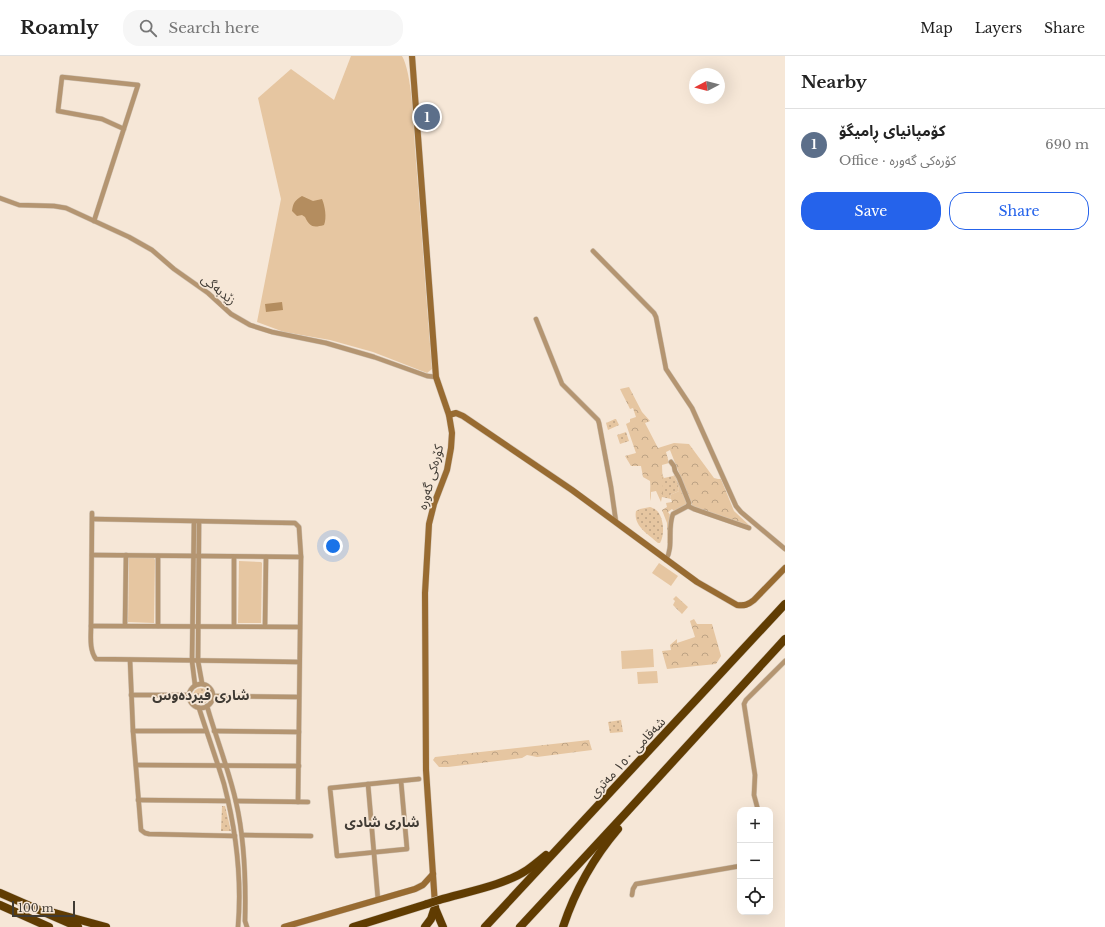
<!DOCTYPE html>
<html lang="en">
<head>
<meta charset="utf-8">
<style>
  :root { --surface:#fff; --page:#f6f6f6; --text:#222; --muted:#767676; --line:#e0e0e0; --accent:#2563eb }
  body { margin:0; font-family:"Libre Baskerville","Noto Sans Arabic",serif; background:var(--page); color:var(--text) }
  .controls { position:absolute; right:12px; bottom:12px; display:grid; overflow:hidden; border-radius:8px; box-shadow:0 4px 16px #0002 }
  .controls button { width:36px; height:36px; display:grid; place-items:center; padding:0; border:0; border-bottom:1px solid var(--line); background:var(--surface); color:var(--text); font:20px sans-serif }
  .compass { position:absolute; left:689px; top:12px; width:36px; height:36px; border-radius:50%; background:var(--surface); box-shadow:0 4px 16px #0002; rotate:263deg }
  .scale { position:absolute; left:12px; bottom:10px; width:63px; box-sizing:border-box; padding-left:4px; border:2px solid #403b34; border-top:0; font-size:11px; line-height:14px; white-space:nowrap; color:#403b34; -webkit-text-stroke:3px #f6e7d7; paint-order:stroke }
  .you { position:absolute; left:333px; top:490px; width:14px; height:14px; margin:-10px; border:3px solid #fff; border-radius:50%; background:#1a73e8; box-shadow:0 0 0 6px #1a73e833 }
  .badge { display:grid; place-items:center; width:26px; height:26px; border-radius:50%; background:var(--accent); color:#fff; font-size:13px; font-weight:700 }
  .pin { position:absolute; translate:-50% -50%; border:2px solid #fff; box-shadow:0 1px 4px #0006 }
  .list { margin:0; padding:0; list-style:none }
  h2 { display:flex; justify-content:space-between; align-items:center; height:52px; margin:0; padding:0 16px; font-size:17px }
  h2 small { font-size:13px; font-weight:400; color:var(--muted) }
  .list li { display:grid; grid-template-columns:26px 1fr auto; gap:12px; align-items:center; box-sizing:border-box; height:72px; padding:0 16px; border-top:1px solid var(--line) }
  .list b { display:block; font-size:15px; white-space:nowrap }
  .list p { margin:0; font-size:13px; white-space:nowrap; color:var(--muted) }
  .list em { font-size:13px; font-style:normal; color:var(--muted) }
  .actions { display:flex; gap:8px; padding:12px 16px }
  .actions a { flex:1; padding:9px 0; border:1px solid var(--accent); border-radius:16px; text-align:center; font-size:14px; color:var(--accent) }
  .actions .main { background:var(--accent); color:#fff }
  .icon { flex:none; width:22px; height:22px; fill:none; stroke:currentColor; stroke-width:2; stroke-linecap:round; stroke-linejoin:round }
  .map { position:relative; flex:none; width:785px; height:871px; overflow:hidden }
  header { display:flex; align-items:center; gap:24px; box-sizing:border-box; height:56px; padding:0 20px; background:var(--surface); border-bottom:1px solid var(--line) }
  header strong { font-size:19px }
  nav { display:flex; gap:22px; margin-inline-start:auto; font-size:14px }
  .search { width:280px; height:36px; background:var(--page); display:flex; align-items:center; gap:10px; box-sizing:border-box; padding:0 14px; border-radius:16px; color:var(--muted); font-size:15px }
  main { display:flex }
  aside { flex:1; background:var(--surface) }
  .map>svg:first-child { display:block }
  .grass { fill:url(#grass-dots) }
  .forest { fill:url(#forest-crowns) }
  .green { fill:#e6c6a1 }
  .water { fill:#b48d5f }
  .lines { fill:none; stroke-linecap:round; stroke-linejoin:round }
  .street-casing { stroke:#d2c5b6; stroke-width:5.5 }
  .secondary-casing { stroke:#d2c5b6; stroke-width:7 }
  .highway-casing { stroke:#d2c5b6; stroke-width:9 }
  .street { stroke:#b49571; stroke-width:4.5 }
  .secondary { stroke:#986b31; stroke-width:6 }
  .highway { stroke:#603c02; stroke-width:8 }
  .highway-bridge-casing { stroke:#d2c5b6; stroke-width:9; stroke-linecap:butt }
  .highway-bridge { stroke:#603c02; stroke-width:8 }
  .labels { text-anchor:middle; stroke-width:3.5; stroke-linejoin:round; paint-order:stroke }
  .street-label { font-size:13px; fill:#403b34; stroke:#f6e7d7 }
  .neighbourhood-label { font-size:14px; font-weight:bold; fill:#403b34; stroke:#f6e7d7 }
</style>
</head>
<body>
<header>
<strong>Roamly</strong>
<div class="search"><svg class="icon" aria-label="search" viewBox="0 0 24 24"><circle cx="10" cy="10" r="6"/><path d="M15 15l6 6"/></svg>Search here</div>
<nav><a>Map</a><a>Layers</a><a>Share</a></nav>
</header>
<main>
<div class="map">
<svg width="785" height="871" viewBox="0 0 785 871">
  <defs>
    <pattern id="grass-dots" width="8" height="8" patternUnits="userSpaceOnUse"><rect width="8" height="8" fill="#e6c6a1"/><path d="M2 2h.1M6 6h.1" fill="none" stroke="#bca284" stroke-width="1.8" stroke-linecap="round"/></pattern>
    <pattern id="forest-crowns" width="20" height="18" patternUnits="userSpaceOnUse"><rect width="20" height="18" fill="#e6c6a1"/><path d="M2 6a3 3 0 1 1 6 0M12 15a3 3 0 1 1 6 0" fill="none" stroke="#bca284"/></pattern>
  </defs>
  <rect width="100%" height="100%" fill="#f6e7d7"/>
  <g class="grass">
    <path d="M615,363H616L619,369L608,374L606,367Z"/>
    <path d="M626,376L629,385L620,388L617,379Z"/>
    <path d="M662,418L664,422L673,420L677,425L679,435L670,439L671,443L662,441Z"/>
    <path d="M650,451C652,452 654,452 656,454C664,460 665,479 660,487H658C648,478 633,470 636,455L640,453Z"/>
    <circle cx="201" cy="640" r="8"/>
    <path d="M621,664L623,676L610,677L608,666Z"/>
    <path d="M222,750H225L231,775H221Z"/>
  </g>
  <g class="forest">
    <path d="M629,331L642,356L650,365L645,367L658,392L674,387L689,388L714,422L718,423H721L734,455L750,470L692,450L670,394L666,396L669,407L662,409L663,435L661,446L656,435L651,436V445C649,438 651,432 650,425L643,421L641,410H631L625,400L636,397L626,368L630,366V363L636,361L633,352L630,353C627,346 623,340 620,333Z"/>
    <path d="M676,418L681,426L687,448L674,455L672,453L668,456L671,460L669,488L667,487V467L662,454L667,451L666,447L672,446L670,439L679,435L677,425L673,420Z"/>
    <path d="M676,540L688,551L682,558L673,549L675,545L673,543Z"/>
    <path d="M694,563L697,568H712L721,600L716,608L667,613L662,595L671,594L670,589L677,583V587L695,581L690,565Z"/>
    <path d="M589,684L592,694L537,701L527,699L522,702L448,711H439L433,704L435,701Z"/>
  </g>
  <g class="green">
    <path d="M351,0H402C412,17 414,71 415,92C421,166 426,240 432,313L427,317L373,296L330,284L284,276L257,266L281,143L258,42L291,13L334,44Z"/>
    <path d="M129,502H154L155,504L154,567L128,566Z"/>
    <path d="M239,505L261,506L262,507L261,567H238Z"/>
    <path d="M659,507L678,520L671,530L652,517Z"/>
    <path d="M653,593L654,611L622,613L621,595Z"/>
    <path d="M657,615L658,627L638,628L637,616Z"/>
  </g>
  <g class="water">
    <path d="M302,140L313,145L322,143C325,150 327,162 324,169C313,172 310,171 305,161L302,159L297,160L292,155C293,147 295,144 302,140Z"/>
    <path d="M282,246L283,254L266,256L265,248Z"/>
  </g>
  <g class="lines">
    <defs>
      <g id="street">
        <path d="M0,142L19,149L54,150L66,152L129,181L152,194L174,213L208,237L231,258L250,269L272,276L326,287L374,301L427,320L436,321"/>
        <path d="M94,165L138,29L62,21L58,55L102,63L124,73"/>
        <path d="M593,195L654,257L656,261L666,313L692,352L736,450L741,456L785,493"/>
        <path d="M536,263L562,328L598,364L599,367L611,431L616,466"/>
        <path d="M688,450L694,453L749,472"/>
        <path d="M92,457L91,570C91,580 89,594 96,603L299,606"/>
        <path d="M93,463L295,467L299,471L301,501L298,746"/>
        <path d="M194,466L192,605L195,629"/>
        <path d="M199,466L198,605L202,627"/>
        <path d="M92,499L301,501"/>
        <path d="M666,504C674,490 667,473 673,458L688,450L689,447L679,422L675,415L674,410L671,406"/>
        <path d="M125,569L126,499"/>
        <path d="M91,570L299,571"/>
        <path d="M158,570V500"/>
        <path d="M234,570V501"/>
        <path d="M265,570L266,501"/>
        <path d="M130,604L133,675L141,774L145,777L149,778L235,780"/>
        <circle cx="201" cy="640" r="12"/>
        <path d="M131,639H189"/>
        <path d="M213,640L298,641"/>
        <path d="M207,650C216,682 229,714 236,746C245,785 246,825 245,865L247,871"/>
        <path d="M199,652C207,677 216,702 224,728C236,774 242,823 238,871"/>
        <path d="M133,675H206"/>
        <path d="M214,675L299,676"/>
        <path d="M136,709L299,710"/>
        <path d="M401,725L407,793L337,800L330,732L419,723"/>
        <path d="M368,728L378,844"/>
        <path d="M138,744L228,745"/>
        <path d="M236,745L308,746"/>
        <path d="M758,754L754,739L755,719L744,648L746,644L785,605"/>
        <path d="M242,779L311,780"/>
        <path d="M632,839L633,833L636,828L740,810"/>
      </g>
      <g id="secondary">
        <path d="M412,0L436,321L449,359L452,377L451,392L447,414L434,448L429,468L425,537L426,714L435,849"/>
        <path d="M449,359L456,357L463,360L572,434L697,526L737,549C744,550 748,549 754,544L785,512"/>
        <path d="M284,871L415,833L423,829L433,818"/>
      </g>
      <g id="highway">
        <path d="M0,837L78,871"/>
        <path d="M439,844C466,836 505,829 527,814C534,809 540,804 546,799"/>
        <path d="M0,849L49,871"/>
        <path d="M435,852L443,871"/>
        <path d="M51,856L106,871"/>
        <path d="M353,871L427,848"/>
        <path d="M425,871L431,863L435,851"/>
        <path d="M485,871L785,548"/>
        <path d="M520,871L624,759L785,583"/>
        <path d="M563,871C575,835 594,801 618,773"/>
      </g>
    </defs>
    <use href="#street" class="street-casing"/>
    <use href="#secondary" class="secondary-casing"/>
    <use href="#highway" class="highway-casing"/>
    <use href="#street" class="street"/>
    <use href="#secondary" class="secondary"/>
    <use href="#highway" class="highway"/>
    <defs>
      <path id="highway-bridge" d="M427,848L439,844"/>
    </defs>
    <use href="#highway-bridge" class="highway-bridge-casing"/>
    <use href="#highway-bridge" class="highway-bridge"/>
  </g>
  <g class="labels">
    <g class="street-label">
      <text transform="translate(219 233) rotate(39)" y="5">زێدبەگی</text>
      <text transform="translate(430 421) rotate(-75)" y="5">کۆرەکی گەورە</text>
      <text transform="translate(627 701) rotate(-47)" y="5">شەقامی ١٥٠ مەتری</text>
    </g>
    <g class="neighbourhood-label">
      <text x="201" y="644">شاری فیردەوس</text>
      <text x="382" y="771">شاری شادی</text>
    </g>
  </g>
</svg>
<div class="controls">
<button>+</button>
<button>−</button>
<button><svg class="icon" aria-label="locate" viewBox="0 0 24 24"><circle cx="12" cy="12" r="6"/><path d="M12 2v4M12 18v4M2 12h4M18 12h4"/></svg></button>
</div>
<svg class="compass" viewBox="-18 -18 36 36"><path d="M0-13l5 13h-10z" fill="#e53935"/><path d="M0 13l5-13h-10z" fill="#767676"/></svg>
<div class="scale">100 m</div>
<div class="you"></div>
<div class="pin badge" style="left:427px;top:61px;background:#5c6f8a">1</div>
</div>
<aside>
<h2>Nearby<small></small></h2>
<ul class="list">
<li><span class="badge" style="background:#5c6f8a">1</span><div><b>کۆمپانیای ڕامیگۆ</b><p>Office · کۆرەکی گەورە</p></div><em>690 m</em></li>
</ul>
<div class="actions"><a class="main">Save</a><a>Share</a></div>
</aside>
</main>
</body>
</html>
